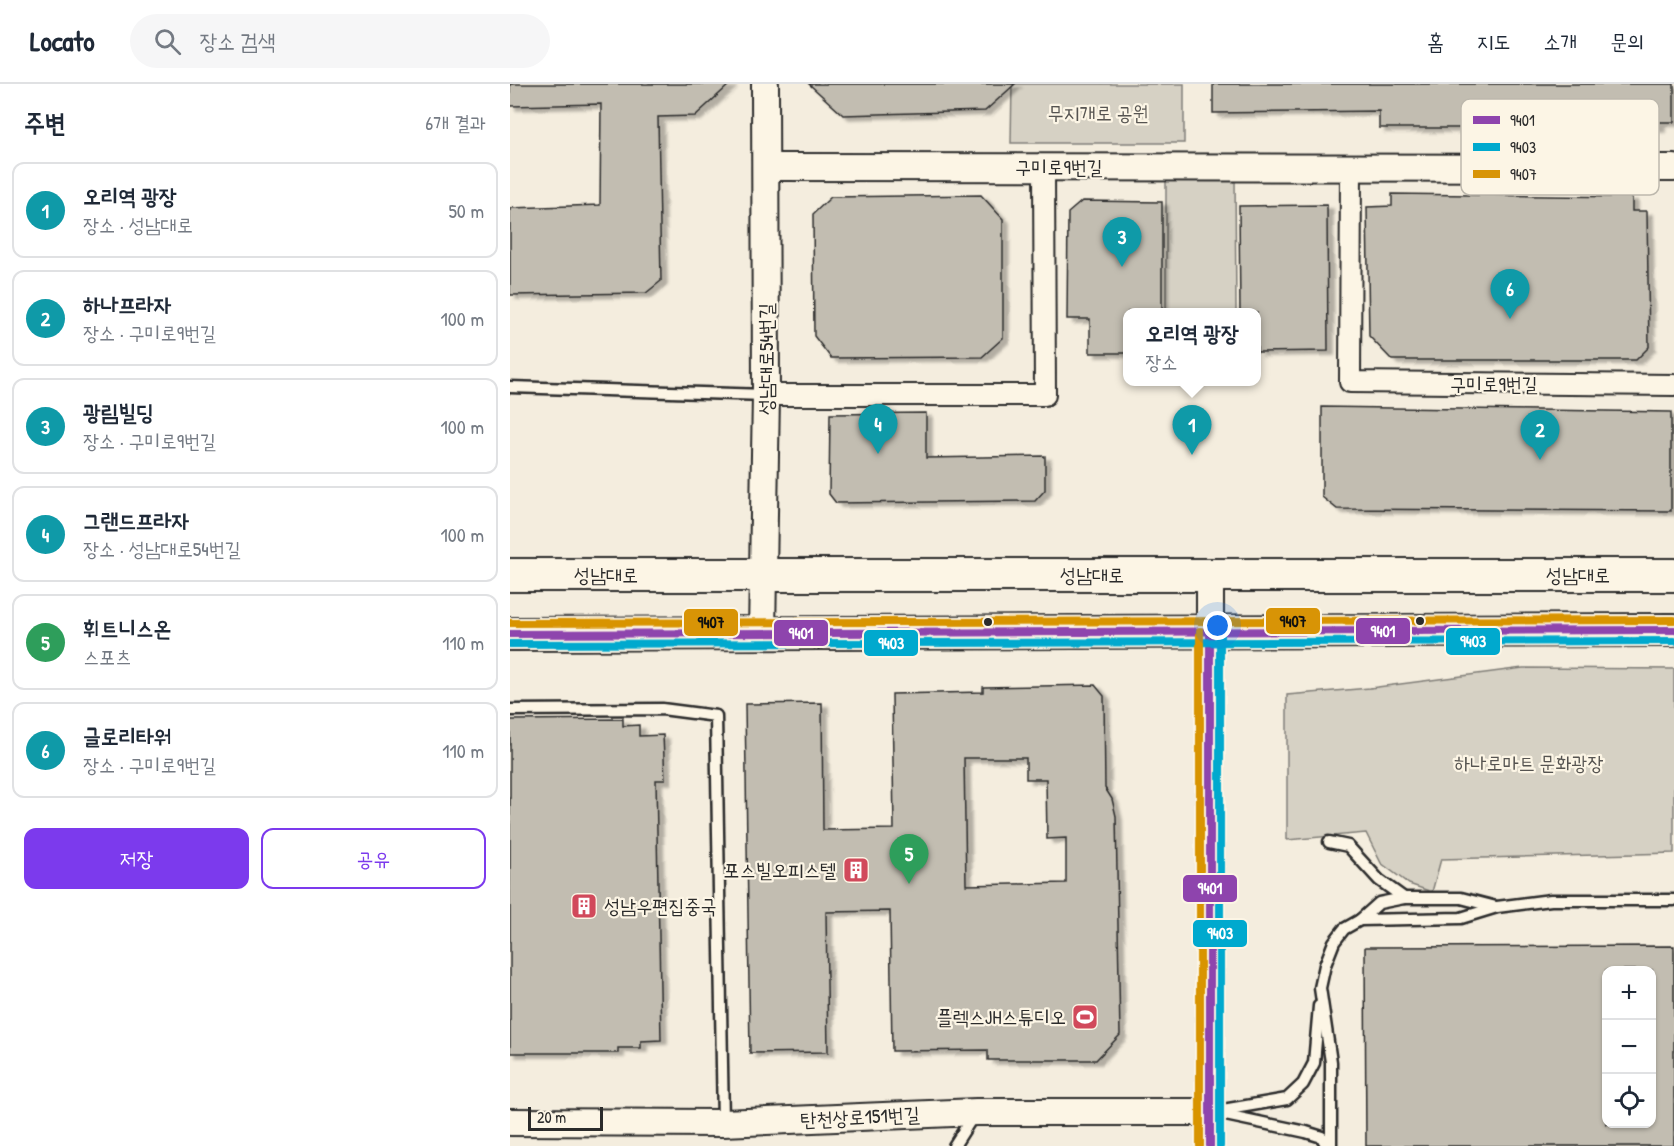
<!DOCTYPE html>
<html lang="ko">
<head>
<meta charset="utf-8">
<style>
  :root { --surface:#fff; --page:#f6f6f7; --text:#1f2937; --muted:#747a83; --line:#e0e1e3; --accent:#7c3aed }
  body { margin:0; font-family:"Patrick Hand","Poor Story",sans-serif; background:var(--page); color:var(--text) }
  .controls { position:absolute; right:18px; bottom:18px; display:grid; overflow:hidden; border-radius:12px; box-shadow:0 2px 4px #0004 }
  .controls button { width:54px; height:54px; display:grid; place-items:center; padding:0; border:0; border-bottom:2px solid var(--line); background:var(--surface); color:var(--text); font:30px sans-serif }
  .scale { position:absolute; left:18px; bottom:15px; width:75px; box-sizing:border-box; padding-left:6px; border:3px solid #2b2b2b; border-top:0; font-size:16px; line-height:21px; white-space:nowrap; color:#2b2b2b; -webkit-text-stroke:4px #fcf5e5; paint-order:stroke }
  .you { position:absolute; left:708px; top:542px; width:21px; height:21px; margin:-15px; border:4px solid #fff; border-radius:50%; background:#1a73e8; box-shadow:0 0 0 9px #1a73e833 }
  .badge { display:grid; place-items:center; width:39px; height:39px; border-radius:50%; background:var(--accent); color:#fff; font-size:20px; font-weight:700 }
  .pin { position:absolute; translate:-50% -50px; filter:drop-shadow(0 2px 3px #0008) }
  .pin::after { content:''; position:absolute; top:32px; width:21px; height:18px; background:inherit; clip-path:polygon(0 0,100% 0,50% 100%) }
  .popup { position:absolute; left:613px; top:224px; width:138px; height:78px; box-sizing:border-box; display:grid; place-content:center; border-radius:12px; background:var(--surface); filter:drop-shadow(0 2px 4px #0005); font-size:20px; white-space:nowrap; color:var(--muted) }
  .popup b { font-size:22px; color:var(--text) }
  .popup::after { content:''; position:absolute; left:50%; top:100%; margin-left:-12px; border:12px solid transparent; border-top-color:var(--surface) }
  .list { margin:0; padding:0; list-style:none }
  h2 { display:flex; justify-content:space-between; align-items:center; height:78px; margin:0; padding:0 24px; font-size:26px }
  h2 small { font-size:20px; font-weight:400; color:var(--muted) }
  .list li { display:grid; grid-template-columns:39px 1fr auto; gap:18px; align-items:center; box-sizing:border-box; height:96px; margin:0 12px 12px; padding:0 12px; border:2px solid var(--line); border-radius:12px }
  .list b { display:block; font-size:22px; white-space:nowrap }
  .list p { margin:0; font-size:20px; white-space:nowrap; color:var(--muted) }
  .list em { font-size:20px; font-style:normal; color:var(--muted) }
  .actions { display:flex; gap:12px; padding:18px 24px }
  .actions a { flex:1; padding:14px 0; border:2px solid var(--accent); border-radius:12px; text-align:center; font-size:21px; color:var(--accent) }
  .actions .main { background:var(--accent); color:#fff }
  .icon { flex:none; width:33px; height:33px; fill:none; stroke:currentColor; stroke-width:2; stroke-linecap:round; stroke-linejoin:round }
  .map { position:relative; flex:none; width:1164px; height:1062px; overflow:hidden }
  header { display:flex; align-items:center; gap:36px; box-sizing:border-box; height:84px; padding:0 30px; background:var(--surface); border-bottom:2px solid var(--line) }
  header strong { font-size:28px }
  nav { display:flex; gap:33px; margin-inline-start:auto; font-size:21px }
  .search { width:420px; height:54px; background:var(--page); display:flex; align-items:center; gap:15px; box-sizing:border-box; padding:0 21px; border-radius:33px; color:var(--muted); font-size:22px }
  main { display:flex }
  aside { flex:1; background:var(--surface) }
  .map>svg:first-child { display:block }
  .green { fill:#d6d1c4; stroke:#807e78; stroke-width:1.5 }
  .building { fill:#c2bdb1; stroke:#2b2b2b; stroke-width:1.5; fill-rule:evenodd; filter:url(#shadow) }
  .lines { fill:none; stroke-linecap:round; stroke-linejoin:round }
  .service-casing { stroke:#2b2b2b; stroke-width:15 }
  .minor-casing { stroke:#2b2b2b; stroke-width:24 }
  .tertiary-casing { stroke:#2b2b2b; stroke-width:30 }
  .primary-casing { stroke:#2b2b2b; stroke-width:36 }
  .service { stroke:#fcf5e5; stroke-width:10 }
  .minor { stroke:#fcf5e5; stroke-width:20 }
  .tertiary { stroke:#fcf5e5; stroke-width:26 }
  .primary { stroke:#fcf5e5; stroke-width:32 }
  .bus-1-casing { stroke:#fcf5e5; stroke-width:12 }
  .bus-2-casing { stroke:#fcf5e5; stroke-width:12 }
  .bus-3-casing { stroke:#fcf5e5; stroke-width:12 }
  .bus-1 { stroke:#8e44ad; stroke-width:8 }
  .bus-2 { stroke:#00a9ce; stroke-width:8 }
  .bus-3 { stroke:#d89406; stroke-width:8 }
  .bus-dot { fill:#2b2b2b; stroke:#fcf5e5; stroke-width:2 }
  .labels { text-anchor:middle; stroke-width:4.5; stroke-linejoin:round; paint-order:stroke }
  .park-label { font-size:20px; fill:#565451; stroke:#fcf5e5 }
  .street-label { font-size:20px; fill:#2b2b2b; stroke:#fcf5e5 }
  .poi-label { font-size:20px; fill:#2b2b2b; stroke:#fcf5e5; text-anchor:end }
  .key { fill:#fcf5e5; stroke:#bdb8ad; stroke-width:1.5 }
  .key-label { font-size:16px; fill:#2b2b2b }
  .line-badge { stroke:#fcf5e5; stroke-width:2 }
  .badge-label { font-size:16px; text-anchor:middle; font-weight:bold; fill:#fff }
  .pale-badge-label { font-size:16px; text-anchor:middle; font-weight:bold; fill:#111 }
</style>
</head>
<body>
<header>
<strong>Locato</strong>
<div class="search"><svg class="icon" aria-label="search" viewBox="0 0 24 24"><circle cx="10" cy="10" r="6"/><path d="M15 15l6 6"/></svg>장소 검색</div>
<nav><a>홈</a><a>지도</a><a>소개</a><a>문의</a></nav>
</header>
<main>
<aside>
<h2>주변<small>6개 결과</small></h2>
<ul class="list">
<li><span class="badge" style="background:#0f9aa8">1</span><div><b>오리역 광장</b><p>장소 · 성남대로</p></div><em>50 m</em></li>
<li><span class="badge" style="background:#0f9aa8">2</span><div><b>하나프라자</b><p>장소 · 구미로9번길</p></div><em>100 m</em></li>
<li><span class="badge" style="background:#0f9aa8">3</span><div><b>광림빌딩</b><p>장소 · 구미로9번길</p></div><em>100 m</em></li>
<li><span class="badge" style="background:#0f9aa8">4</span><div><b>그랜드프라자</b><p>장소 · 성남대로54번길</p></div><em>100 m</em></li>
<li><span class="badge" style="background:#2e9e5b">5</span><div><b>휘트니스온</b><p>스포츠</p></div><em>110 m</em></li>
<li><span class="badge" style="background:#0f9aa8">6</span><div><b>글로리타워</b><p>장소 · 구미로9번길</p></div><em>110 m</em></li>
</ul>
<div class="actions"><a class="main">저장</a><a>공유</a></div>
</aside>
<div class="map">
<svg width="1164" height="1062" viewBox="0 0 1164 1062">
  <defs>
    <filter id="shadow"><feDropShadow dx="6" dy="4" stdDeviation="1.5" flood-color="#0004"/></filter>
  </defs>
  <rect width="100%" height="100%" fill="#f4edde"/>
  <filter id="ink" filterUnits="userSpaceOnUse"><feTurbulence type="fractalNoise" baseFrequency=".0167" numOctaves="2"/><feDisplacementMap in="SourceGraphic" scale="12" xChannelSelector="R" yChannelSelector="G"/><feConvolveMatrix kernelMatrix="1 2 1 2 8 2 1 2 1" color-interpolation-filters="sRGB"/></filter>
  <g filter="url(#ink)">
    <g class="green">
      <path d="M502,0H674V59H501Z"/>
      <path d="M656,93H725L726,228H656Z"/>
      <path d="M1013,584L1164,585V769L931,775L922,808L899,800L871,779L856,749L777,756V611L860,604Z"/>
    </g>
    <g class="building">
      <path d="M0,0H220L185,32L148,33L151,197L136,209L0,211V124L90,121L91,20L0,22Z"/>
      <path d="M299,0H505L475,27L333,31Z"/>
      <path d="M703,0H1164V38H1149V44H869V27L703,29Z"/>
      <path d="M882,110L1122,113V127H1137L1139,263L1126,276H882L859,252L857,123L882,122Z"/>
      <path d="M471,111L493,135V254L472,273L321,274L304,252L303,130L321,113Z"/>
      <path d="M572,117L652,118V228H618V269H580V235H557L558,129Z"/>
      <path d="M817,121L818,267L747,268V228H730L729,122Z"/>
      <path d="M812,323L1161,328V427L827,425L812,413Z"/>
      <path d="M416,329V374L535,372V406L525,417L326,419L319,410L320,330Z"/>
      <path d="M585,601L594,612L595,704L602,715L606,732L610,951L586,976H478V966L382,967L380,827L316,828L318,968L240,969L235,620L312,619L313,746L384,745L382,610L473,608V603ZM454,674H516V695H536L537,755L556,754V799L456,801Z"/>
      <path d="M113,635V642L129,641V652L153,651L155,696H146L151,956L131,957V964H108V969H0V636Z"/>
      <path d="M1164,862V1062H856L855,863ZM1096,886H1142V1040H1096Z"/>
    </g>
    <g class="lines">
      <defs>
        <g id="service">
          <path d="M0,303L256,311"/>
          <path d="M0,626L152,625L206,632L213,1039"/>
          <path d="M819,758L838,762L869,796L894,814H951L986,823"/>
          <path d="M850,836L869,819L894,814"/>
          <path d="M701,1028L777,1015L793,1000L804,979L809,922"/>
          <path d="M706,1029L796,1048L812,1053L817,1062"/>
          <path d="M444,1062L465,1029"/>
          <path d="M821,1062V978L810,904L815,881L824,858L834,845L850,836L951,834L987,823L1041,816H1164"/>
        </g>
        <g id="minor">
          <path d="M841,83L840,298L1164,301"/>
          <path d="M256,311H535L534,83"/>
        </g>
        <g id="tertiary">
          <path d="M256,83L1164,84"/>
          <path d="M252,549L256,311L255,0"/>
          <path d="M0,1038L213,1039L466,1028H700"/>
          <path d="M700,1062V491"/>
        </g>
        <g id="primary">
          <path d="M0,491H1164"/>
          <path d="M0,550L1164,546"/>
        </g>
      </defs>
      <use href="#service" class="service-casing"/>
      <use href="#minor" class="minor-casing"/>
      <use href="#tertiary" class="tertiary-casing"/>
      <use href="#primary" class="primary-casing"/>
      <use href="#service" class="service"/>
      <use href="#minor" class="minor"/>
      <use href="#tertiary" class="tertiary"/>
      <use href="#primary" class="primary"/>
      <defs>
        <g id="bus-1">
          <path d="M700,547V1062"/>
          <path d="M0,550L1164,546"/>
        </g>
        <g id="bus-2">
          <path d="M710,547V1062"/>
          <path d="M0,560L1164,557"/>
        </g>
        <g id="bus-3">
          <path d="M0,539L1164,536"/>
          <path d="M690,547V1062"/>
        </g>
      </defs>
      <use href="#bus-1" class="bus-1-casing"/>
      <use href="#bus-2" class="bus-2-casing"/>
      <use href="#bus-3" class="bus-3-casing"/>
      <use href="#bus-1" class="bus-1"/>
      <use href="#bus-2" class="bus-2"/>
      <use href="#bus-3" class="bus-3"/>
    </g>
  </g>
  <defs>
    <symbol id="building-square" viewBox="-11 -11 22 22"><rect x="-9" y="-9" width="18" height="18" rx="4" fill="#d1495b" stroke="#fcf5e5"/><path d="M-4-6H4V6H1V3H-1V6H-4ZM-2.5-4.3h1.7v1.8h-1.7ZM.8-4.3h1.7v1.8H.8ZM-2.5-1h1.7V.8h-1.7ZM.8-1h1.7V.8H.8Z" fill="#fff"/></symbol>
    <symbol id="stadium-square" viewBox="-11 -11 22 22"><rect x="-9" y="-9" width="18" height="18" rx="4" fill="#d1495b" stroke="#fcf5e5"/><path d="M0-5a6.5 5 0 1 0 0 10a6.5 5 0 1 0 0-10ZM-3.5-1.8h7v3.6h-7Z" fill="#fff"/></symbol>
  </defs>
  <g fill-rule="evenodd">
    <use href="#building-square" x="331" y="771" width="30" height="30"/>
    <use href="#building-square" x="59" y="807" width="30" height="30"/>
    <use href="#stadium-square" x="560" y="918" width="30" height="30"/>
  </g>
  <g class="bus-dot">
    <circle cx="910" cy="537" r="5"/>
    <circle cx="478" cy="538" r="5"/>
  </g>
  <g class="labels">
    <g class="park-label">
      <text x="588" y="36">무지개로 공원</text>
      <text x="1019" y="686">하나로마트 문화광장</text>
    </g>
    <g class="street-label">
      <text x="549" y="90">구미로9번길</text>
      <text transform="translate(256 275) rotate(-90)" y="7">성남대로54번길</text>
      <text x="984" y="307">구미로9번길</text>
      <text x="96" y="498">성남대로</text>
      <text x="582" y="498">성남대로</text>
      <text x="1068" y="498">성남대로</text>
      <text transform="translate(350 1033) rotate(-3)" y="7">탄천상로151번길</text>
    </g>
    <g class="poi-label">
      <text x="326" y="793">포스빌오피스텔</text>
      <text x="94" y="829" text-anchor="start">성남우편집중국</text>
      <text x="556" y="940">플렉스JH스튜디오</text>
    </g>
  </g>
  <rect x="951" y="15" width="198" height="96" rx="9" class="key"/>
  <rect x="963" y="32" width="27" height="8" fill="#8e44ad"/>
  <rect x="963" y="59" width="27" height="8" fill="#00a9ce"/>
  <rect x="963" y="86" width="27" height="8" fill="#d89406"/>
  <g class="key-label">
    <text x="1000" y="42">9401</text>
    <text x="1000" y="69">9403</text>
    <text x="1000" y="96">9407</text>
  </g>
  <g class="line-badge">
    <rect x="755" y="523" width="56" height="28" rx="6" fill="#d89406"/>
    <rect x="173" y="524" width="56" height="29" rx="6" fill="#d89406"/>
    <rect x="845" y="533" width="56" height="28" rx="6" fill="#8e44ad"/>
    <rect x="263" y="535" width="56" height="28" rx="6" fill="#8e44ad"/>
    <rect x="935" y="543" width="56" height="29" rx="6" fill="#00a9ce"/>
    <rect x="353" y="545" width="56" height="28" rx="6" fill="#00a9ce"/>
    <rect x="672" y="790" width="56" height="29" rx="6" fill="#8e44ad"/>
    <rect x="682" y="835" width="56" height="29" rx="6" fill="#00a9ce"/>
  </g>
  <g class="badge-label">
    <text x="873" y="553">9401</text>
    <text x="291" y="555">9401</text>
    <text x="963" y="563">9403</text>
    <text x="381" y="565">9403</text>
    <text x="700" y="810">9401</text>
    <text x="710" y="855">9403</text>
  </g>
  <g class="pale-badge-label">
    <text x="783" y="543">9407</text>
    <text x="201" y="544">9407</text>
  </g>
</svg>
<div class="controls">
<button>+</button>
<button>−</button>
<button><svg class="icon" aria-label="locate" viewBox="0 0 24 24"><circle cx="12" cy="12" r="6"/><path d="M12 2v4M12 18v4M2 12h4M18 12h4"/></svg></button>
</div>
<div class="scale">20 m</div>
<div class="you"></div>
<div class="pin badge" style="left:682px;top:371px;background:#0f9aa8">1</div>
<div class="popup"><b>오리역 광장</b>장소</div>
<div class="pin badge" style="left:1030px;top:376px;background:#0f9aa8">2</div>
<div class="pin badge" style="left:612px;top:183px;background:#0f9aa8">3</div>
<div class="pin badge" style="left:368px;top:370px;background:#0f9aa8">4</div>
<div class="pin badge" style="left:399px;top:800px;background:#2e9e5b">5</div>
<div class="pin badge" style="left:1000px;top:235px;background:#0f9aa8">6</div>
</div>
</main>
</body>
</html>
